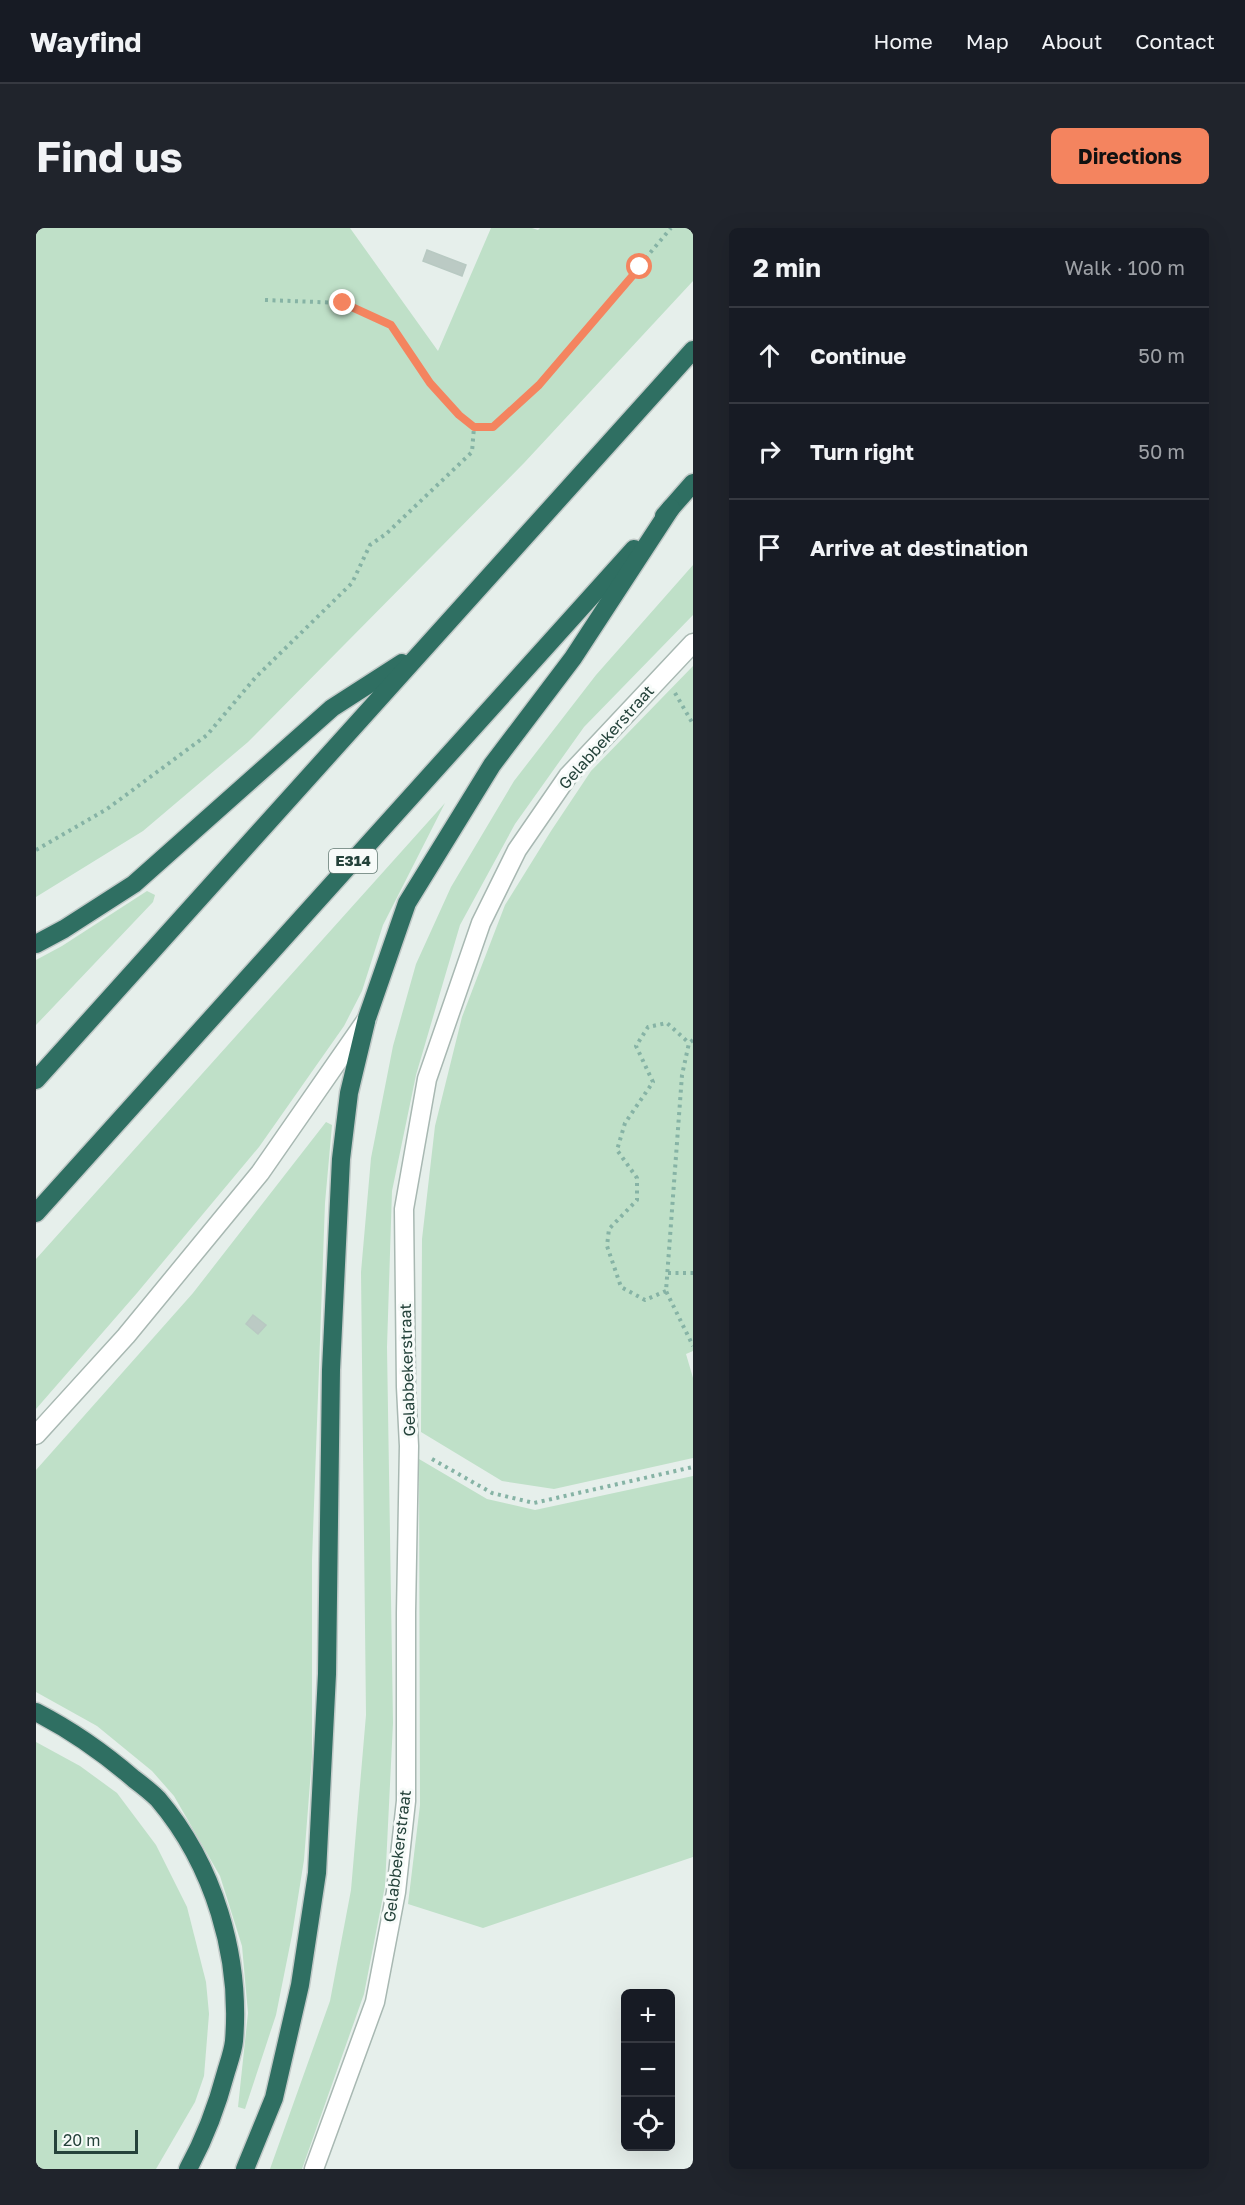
<!DOCTYPE html>
<html lang="en">
<head>
<meta charset="utf-8">
<style>
  :root { --surface:#171b24; --page:#20242c; --text:#f1f3f6; --muted:#9ea1a6; --line:#363941; --accent:#f4845f }
  body { margin:0; font-family:"Golos Text",sans-serif; background:var(--page); color:var(--text) }
  .controls { position:absolute; right:18px; bottom:18px; display:grid; overflow:hidden; border-radius:9px; box-shadow:0 6px 24px #0002 }
  .controls button { width:54px; height:54px; display:grid; place-items:center; padding:0; border:0; border-bottom:2px solid var(--line); background:var(--surface); color:var(--text); font:30px sans-serif }
  .scale { position:absolute; left:18px; bottom:15px; width:84px; box-sizing:border-box; padding-left:6px; border:3px solid #24423a; border-top:0; font-size:16px; line-height:21px; white-space:nowrap; color:#24423a; -webkit-text-stroke:4px #f7fbf9; paint-order:stroke }
  .stop { position:absolute; width:18px; height:18px; margin:-14px; border:4px solid #f4845f; border-radius:50%; background:#fff }
  .stop.end { background:#f4845f; border-color:#fff; box-shadow:0 2px 6px #0008 }
  .list { margin:0; padding:0; list-style:none }
  h2 { display:flex; justify-content:space-between; align-items:center; height:78px; margin:0; padding:0 24px; font-size:26px }
  h2 small { font-size:20px; font-weight:400; color:var(--muted) }
  .list li { display:grid; grid-template-columns:39px 1fr auto; gap:18px; align-items:center; box-sizing:border-box; height:96px; padding:0 24px; border-top:2px solid var(--line) }
  .list b { display:block; font-size:22px; white-space:nowrap }
  .list em { font-size:20px; font-style:normal; color:var(--muted) }
  .icon { flex:none; width:33px; height:33px; fill:none; stroke:currentColor; stroke-width:2; stroke-linecap:round; stroke-linejoin:round }
  .map { position:relative; flex:none; width:657px; height:1941px; overflow:hidden; border-radius:9px }
  header { display:flex; align-items:center; gap:36px; box-sizing:border-box; height:84px; padding:0 30px; background:var(--surface); border-bottom:2px solid var(--line) }
  header strong { font-size:28px }
  nav { display:flex; gap:33px; margin-inline-start:auto; font-size:21px }
  .intro { display:flex; align-items:center; justify-content:space-between; box-sizing:border-box; height:144px; padding:0 36px }
  h1 { margin:0; font-size:42px }
  .button { padding:15px 27px; border-radius:9px; background:var(--accent); color:#111; font-size:21px; font-weight:700 }
  main { display:flex; gap:36px; padding:0 36px }
  aside { flex:1; background:var(--surface); border-radius:9px; box-shadow:0 6px 24px #0002 }
  .map>svg:first-child { display:block }
  .green { fill:#bfe0c8 }
  .building { fill:#bbcac4; stroke:#b8c9c2; stroke-width:1.5 }
  .lines { fill:none; stroke-linecap:round; stroke-linejoin:round }
  .minor-casing { stroke:#a8b8b2; stroke-width:21 }
  .highway-casing { stroke:#c2cac8; stroke-width:21 }
  .path { stroke:#86b3a5; stroke-width:4; stroke-dasharray:3 4.5; stroke-linecap:butt }
  .minor { stroke:#fff; stroke-width:18 }
  .highway { stroke:#2f6f62; stroke-width:18 }
  .route { stroke:#f4845f; stroke-width:8 }
  .labels { text-anchor:middle; stroke-width:6; stroke-linejoin:round; paint-order:stroke }
  .shield { fill:#f7fbf9; stroke:#637a73; stroke-width:1.5 }
  .shield-label { font-size:15px; font-weight:bold; fill:#24423a }
  .street-label { font-size:16px; fill:#24423a; stroke:#f7fbf9 }
</style>
</head>
<body>
<header>
<strong>Wayfind</strong>
<nav><a>Home</a><a>Map</a><a>About</a><a>Contact</a></nav>
</header>
<div class="intro"><h1>Find us</h1><a class="button">Directions</a></div>
<main>
<div class="map">
<svg width="657" height="1941" viewBox="0 0 657 1941">
  <rect width="100%" height="100%" fill="#e6efeb"/>
  <g class="green">
    <path d="M0,0H314L402,123L455,0H496L502,2L504,0H657V53L488,235L212,514L107,603L0,669Z"/>
    <path d="M657,337V387L548,499L479,596L424,697L380,847L356,963L351,1119L357,1495L349,1658L328,1766L266,1941H234L294,1773L315,1662L330,1487L325,1044L335,930L357,818L380,736L415,659L478,553L560,447Z"/>
    <path d="M657,438V1123L650,1126L657,1150V1230L518,1261L466,1253L385,1204L386,1011L399,898L426,789L469,677L515,603L555,543Z"/>
    <path d="M409,575L347,697L326,763L308,798L223,919L101,1065L0,1181V1031Z"/>
    <path d="M111,663L119,667L117,674L0,797V732L26,718Z"/>
    <path d="M290,894L296,897L289,975L276,1332V1529L268,1632L256,1707L240,1787L209,1881L202,1879L212,1785L206,1718L184,1648L138,1568L116,1543L61,1498L0,1464V1242L157,1065Z"/>
    <path d="M383,1231L451,1271L499,1282L657,1248V1629L447,1700L372,1676L384,1577Z"/>
    <path d="M0,1514L44,1538L81,1565L120,1617L151,1679L170,1754L173,1786L168,1848L159,1874L120,1941H0Z"/>
  </g>
  <g class="building">
    <path d="M391,22L430,37L426,48L387,33Z"/>
    <path d="M217,1087L230,1097L222,1106L210,1096Z"/>
  </g>
  <g class="lines">
    <defs>
      <g id="minor">
        <path d="M0,1207L90,1108L224,945L331,791"/>
        <path d="M278,1941L339,1774L360,1664L370,1573V1385L373,1218L370,1159L368,981L391,851L445,695L481,622L532,548L657,415"/>
      </g>
      <g id="highway">
        <path d="M628,288L657,255"/>
        <path d="M0,716L28,701L98,656L296,480L366,435"/>
        <path d="M0,852L657,122"/>
        <path d="M0,985L598,321"/>
        <path d="M0,1484C35,1502 68,1525 98,1551C106,1557 115,1564 122,1571C178,1637 205,1728 198,1813C197,1823 193,1834 190,1844C181,1878 169,1910 152,1941"/>
        <path d="M209,1941L238,1870L264,1757L281,1645L291,1446L295,1142L305,931L313,865L331,790L371,675L456,537L537,430L635,280"/>
      </g>
    </defs>
    <use href="#minor" class="minor-casing"/>
    <use href="#highway" class="highway-casing"/>
    <g class="path">
      <path d="M229,72L307,75L355,97L394,155L423,187L438,199H457L503,157L635,0"/>
      <path d="M639,465L657,496"/>
      <path d="M0,622L71,581L171,507L219,450L316,355L334,317L350,306L436,224L438,199"/>
      <path d="M657,812L653,815L646,847L630,1063L657,1118"/>
      <path d="M632,1045H657"/>
      <path d="M630,1063L609,1072L585,1059L571,1018L573,1001L601,972V950L581,922L589,895L617,854L600,818L612,799L631,795L653,815"/>
      <path d="M396,1231L456,1265L498,1275L657,1239"/>
    </g>
    <use href="#minor" class="minor"/>
    <use href="#highway" class="highway"/>
  </g>
  <g class="lines">
    <path class="route" d="M307,75L355,97L394,155L423,187L438,199H457L503,157L604,39"/>
  </g>
  <g class="labels">
    <rect class="shield" x="293" y="621" width="48" height="24" rx="4.5"/>
    <g class="shield-label">
      <text x="317" y="638">E314</text>
    </g>
    <g class="street-label">
      <text transform="translate(570 509) rotate(-48)" y="6">Gelabbekerstraat</text>
      <text transform="translate(371 1142) rotate(-92)" y="6">Gelabbekerstraat</text>
      <text transform="translate(361 1628) rotate(-83)" y="6">Gelabbekerstraat</text>
    </g>
  </g>
</svg>
<div class="controls">
<button>+</button>
<button>−</button>
<button><svg class="icon" aria-label="locate" viewBox="0 0 24 24"><circle cx="12" cy="12" r="6"/><path d="M12 2v4M12 18v4M2 12h4M18 12h4"/></svg></button>
</div>
<div class="scale">20 m</div>
<div class="stop" style="left:604px;top:39px"></div>
<div class="stop end" style="left:307px;top:75px"></div>
</div>
<aside>
<h2>2 min<small>Walk · 100 m</small></h2>
<ul class="list">
<li><svg class="icon" aria-label="ahead" viewBox="0 0 24 24"><path d="M12 20V5M6 11l6-6 6 6"/></svg><div><b>Continue</b></div><em>50 m</em></li>
<li><svg class="icon" aria-label="right" viewBox="0 0 24 24"><path d="M7 20v-9h11M14 6l5 5-5 5"/></svg><div><b>Turn right</b></div><em>50 m</em></li>
<li><svg class="icon" aria-label="arrive" viewBox="0 0 24 24"><path d="M6 21V4h12l-3 4 3 4H6"/></svg><div><b>Arrive at destination</b></div></li>
</ul>
</aside>
</main>
</body>
</html>
